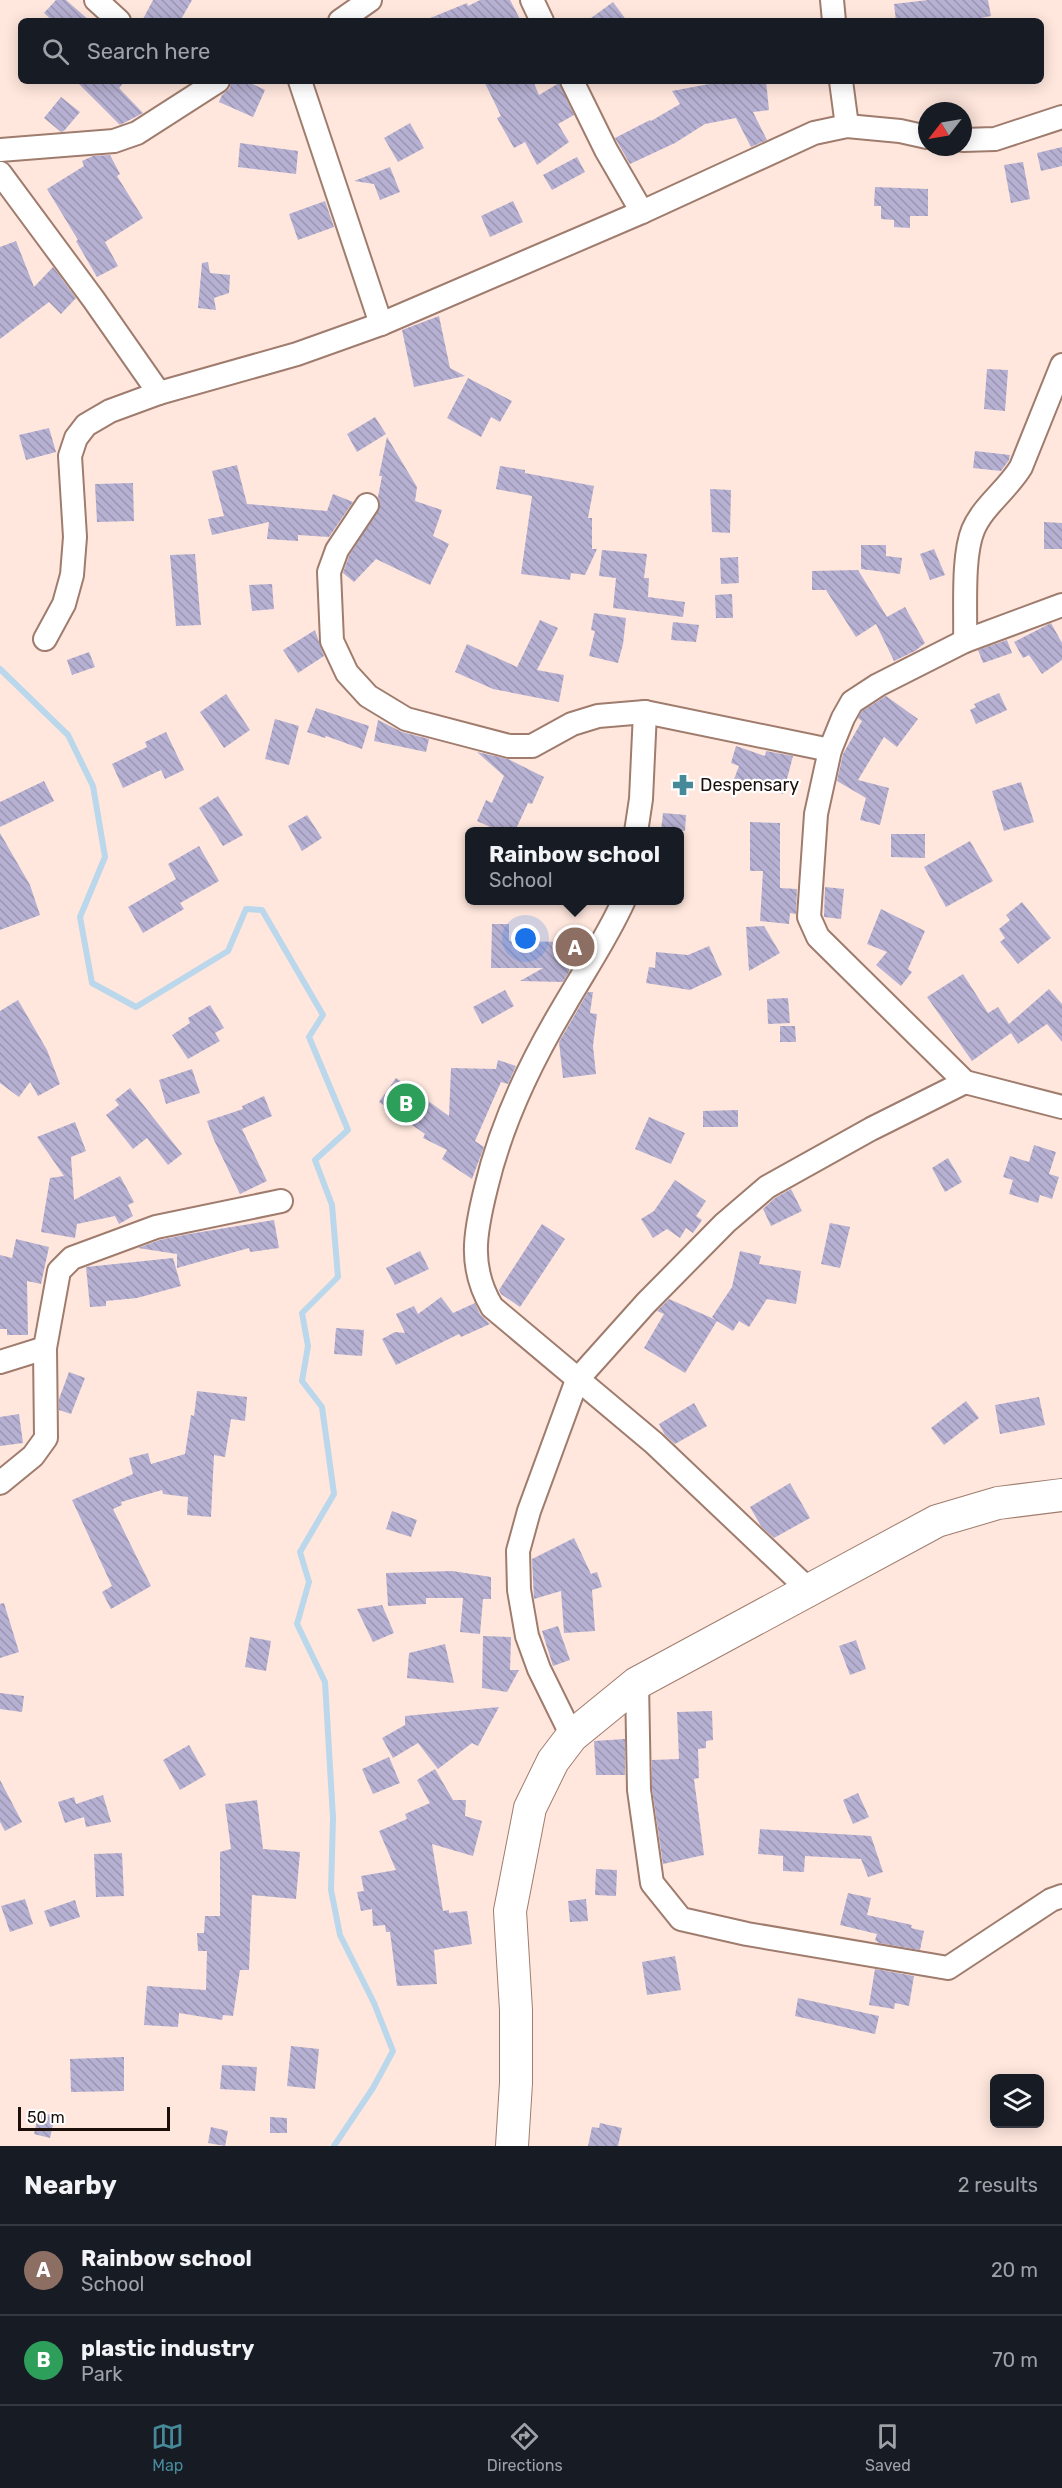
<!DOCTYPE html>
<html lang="en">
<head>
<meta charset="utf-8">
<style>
  :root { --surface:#171b24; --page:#20242c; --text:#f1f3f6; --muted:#9ea1a6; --line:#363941; --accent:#468a99 }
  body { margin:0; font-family:Rubik,sans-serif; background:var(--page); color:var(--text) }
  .controls { position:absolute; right:18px; bottom:18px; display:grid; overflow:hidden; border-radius:9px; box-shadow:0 3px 15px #0003 }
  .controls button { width:54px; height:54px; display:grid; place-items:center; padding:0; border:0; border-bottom:2px solid var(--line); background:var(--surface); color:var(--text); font:30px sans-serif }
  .compass { position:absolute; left:918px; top:102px; width:54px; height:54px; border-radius:50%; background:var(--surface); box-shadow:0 3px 15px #0003; rotate:239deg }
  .scale { position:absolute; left:18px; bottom:15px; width:152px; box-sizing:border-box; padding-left:6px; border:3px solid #1c0f0a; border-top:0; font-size:16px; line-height:21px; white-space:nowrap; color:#1c0f0a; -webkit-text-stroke:4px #fff; paint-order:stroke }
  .you { position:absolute; left:526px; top:939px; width:21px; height:21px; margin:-15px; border:4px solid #fff; border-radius:50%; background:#1a73e8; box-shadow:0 0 0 9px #1a73e833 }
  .badge { display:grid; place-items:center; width:39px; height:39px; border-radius:50%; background:var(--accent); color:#fff; font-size:20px; font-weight:700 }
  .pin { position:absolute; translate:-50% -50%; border:3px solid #fff; box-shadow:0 2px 6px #0006 }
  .popup { position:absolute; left:465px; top:827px; width:219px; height:78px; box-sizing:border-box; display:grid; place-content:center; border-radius:9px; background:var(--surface); filter:drop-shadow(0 2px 4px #0005); font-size:20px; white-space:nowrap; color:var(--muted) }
  .popup b { font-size:22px; color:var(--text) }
  .popup::after { content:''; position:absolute; left:50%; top:100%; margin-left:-12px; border:12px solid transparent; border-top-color:var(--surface) }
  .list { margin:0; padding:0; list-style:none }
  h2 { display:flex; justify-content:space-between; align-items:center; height:78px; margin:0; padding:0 24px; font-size:26px }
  h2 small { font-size:20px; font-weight:400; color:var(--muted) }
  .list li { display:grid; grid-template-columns:39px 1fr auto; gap:18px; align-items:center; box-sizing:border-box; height:90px; padding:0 24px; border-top:2px solid var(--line) }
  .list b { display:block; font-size:22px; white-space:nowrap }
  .list p { margin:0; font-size:20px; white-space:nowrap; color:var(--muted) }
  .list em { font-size:20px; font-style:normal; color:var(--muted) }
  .icon { flex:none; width:33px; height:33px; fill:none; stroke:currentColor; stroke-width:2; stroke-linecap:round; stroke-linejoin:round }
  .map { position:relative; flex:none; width:1062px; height:2146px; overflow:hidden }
  .search { position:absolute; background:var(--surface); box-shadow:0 3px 15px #0003; left:18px; right:18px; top:18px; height:66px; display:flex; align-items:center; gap:15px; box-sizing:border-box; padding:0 21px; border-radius:9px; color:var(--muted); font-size:22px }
  .sheet { height:258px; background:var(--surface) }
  nav { display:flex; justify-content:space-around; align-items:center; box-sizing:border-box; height:84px; border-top:2px solid var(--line); background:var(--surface); font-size:16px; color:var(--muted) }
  nav a { display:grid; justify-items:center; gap:3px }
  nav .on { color:var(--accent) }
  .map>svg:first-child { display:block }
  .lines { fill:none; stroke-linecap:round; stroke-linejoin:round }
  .stream { stroke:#bad7eb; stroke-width:6 }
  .building { fill:url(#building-back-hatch) }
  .street-casing { stroke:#9f7c6d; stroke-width:26 }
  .secondary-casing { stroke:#9f7c6d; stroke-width:34 }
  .street { stroke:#fff; stroke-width:22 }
  .secondary { stroke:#fff; stroke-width:32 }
  .labels { text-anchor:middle; stroke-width:4.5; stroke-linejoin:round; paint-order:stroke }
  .poi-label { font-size:18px; fill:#1c0f0a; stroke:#fff; text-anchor:start }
</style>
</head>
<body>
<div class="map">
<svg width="1062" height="2146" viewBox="0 0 1062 2146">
  <defs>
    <pattern id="building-back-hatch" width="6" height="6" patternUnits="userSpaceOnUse" patternTransform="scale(1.5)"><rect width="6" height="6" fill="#b6b0d2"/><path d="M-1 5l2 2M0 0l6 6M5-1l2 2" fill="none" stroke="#9c96b3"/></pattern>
  </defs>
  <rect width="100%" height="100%" fill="#ffe7dd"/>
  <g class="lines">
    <path class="stream" d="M0,669L68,735L93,786L105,857L80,917L92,983L136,1007L228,951L246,909L262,910L323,1015L309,1037L348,1130L315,1160L332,1205L338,1277L302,1313L308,1346L302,1381L322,1407L334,1494L300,1552L309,1582L297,1624L325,1682L333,1818L331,1890L340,1935L374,2003L393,2051L373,2088L334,2146"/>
  </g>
  <g class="building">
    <path d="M56,0H66L90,21H53L44,13Z"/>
    <path d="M153,0H192L180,21H142Z"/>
    <path d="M480,0H510L521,21H423L467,3L468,6Z"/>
    <path d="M928,0H988L991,16L966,21H896L894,4Z"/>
    <path d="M613,2L627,21H587Z"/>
    <path d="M76,81H125L119,88L143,113L120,125Z"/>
    <path d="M231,81H246L265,90L253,117L219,102L222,95L230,88Z"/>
    <path d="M484,81H533L539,95L559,83L574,115L558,124L569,142L537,165L525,142L514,148L497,118L501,116Z"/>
    <path d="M725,81H766L769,110L753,112L767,140L751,147L736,118L705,124L675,143L630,164L615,138L650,120L651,121L680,104L672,91Z"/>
    <path d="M61,97L80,112L64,131L61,132L44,118Z"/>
    <path d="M410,123L424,148L398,162L384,138Z"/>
    <path d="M240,143L298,151L296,174L238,167Z"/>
    <path d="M1062,147V166L1041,171L1037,153Z"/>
    <path d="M110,155L120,174L117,176L143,218L105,242L118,266L97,277L76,241L78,240L47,189L84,166L82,161L93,156Z"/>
    <path d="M577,157L585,172L552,190L543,175Z"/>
    <path d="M1023,162L1030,199L1011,203L1004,165Z"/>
    <path d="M390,167L400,192L380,200L374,184L354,181Z"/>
    <path d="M875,187L928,189V216H910V228L894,227V220L881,219V206H874Z"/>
    <path d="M325,201L334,227L298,240L289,214Z"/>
    <path d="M513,201L523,222L490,237L481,216Z"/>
    <path d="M16,241L34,287L53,267L76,298L61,314L49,302L0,339V247Z"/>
    <path d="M208,262L210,273L230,275L229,293L214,298L216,310L198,308L202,263Z"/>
    <path d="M439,316L450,368L465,376L414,387L402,330Z"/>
    <path d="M987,369L1008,370L1005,411L984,409Z"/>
    <path d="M468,378L512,401L500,422L491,417L481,437L447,418Z"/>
    <path d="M375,417L386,434L357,452L347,434Z"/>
    <path d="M49,428L56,452L26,460L19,435Z"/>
    <path d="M387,437L417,487L415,501L442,510L433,536L449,544L430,585L376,559L354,582L343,573L349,556L380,506L378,497L382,476H379Z"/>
    <path d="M975,451L1010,455L1009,460L1001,471L973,468Z"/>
    <path d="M237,465L247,504L327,511L333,494L353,502L329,537L298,535V541L267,539L269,522L212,535L208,519L224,516L212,471Z"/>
    <path d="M500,466L525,470V473L594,486L588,518H592V549H597L585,575L571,573L570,580L521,574L532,496L496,489Z"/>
    <path d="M133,483L134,521L97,522L95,484Z"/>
    <path d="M710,489L731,490L730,533L712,532Z"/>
    <path d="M1044,522L1062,523V549H1044Z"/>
    <path d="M861,545H886V556L902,558L900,574L861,569Z"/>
    <path d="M934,549L945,575L930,580L920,554Z"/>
    <path d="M602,550L647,554L644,578H649L648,597L685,602L683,617L613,608L616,578L599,576Z"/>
    <path d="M195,554L201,625L176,626L170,555Z"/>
    <path d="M738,557L739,583L721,584L720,558Z"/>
    <path d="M858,570L887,617L885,618L905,607L925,643L915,651L894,661L876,624L856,637L826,590H812V571Z"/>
    <path d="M272,584L274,609L252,611L249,585Z"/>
    <path d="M732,594L733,618H716L715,595Z"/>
    <path d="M594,613L626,618L623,644L618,663L589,656L595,631L591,630Z"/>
    <path d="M540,620L558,628L537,670L564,675L559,702L493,689L455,672L467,644L517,667Z"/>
    <path d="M673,622L699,625L696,642L671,640Z"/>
    <path d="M1051,623L1062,643V660L1042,674L1029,655L1023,658L1014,642Z"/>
    <path d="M315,630L324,656L298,673L283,650Z"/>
    <path d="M1007,640L1012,653L983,663L978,650Z"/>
    <path d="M89,652L95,667L72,675L67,660Z"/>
    <path d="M999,693L1007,710L976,724L970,710L976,707L974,704Z"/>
    <path d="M226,694L250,730L224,748L200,712Z"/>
    <path d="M886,696L918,719L897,747L884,737L858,780L889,788L880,825L860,820L866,798L837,781L843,754L862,721L858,718L862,711Z"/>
    <path d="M316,708L369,726L362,749L326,736L325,738L307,732Z"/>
    <path d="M275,719L299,726L289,765L265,759Z"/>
    <path d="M378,720L402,732L429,739L426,752L374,741Z"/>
    <path d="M166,732L184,770L165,779L161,770L123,788L112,764L147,747L145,742Z"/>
    <path d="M736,746L765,756L766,751L793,756L783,794L757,785L756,789L733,782L739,766L731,763Z"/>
    <path d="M477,752L508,759L544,777L532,804L528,803L515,831H499L477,821L486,800L492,803L504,776Z"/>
    <path d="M44,781L54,801L0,827V802Z"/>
    <path d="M1021,782L1034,822L1004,831L992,791Z"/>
    <path d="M218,796L243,835L223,846L199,808Z"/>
    <path d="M663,813L686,815L685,831H661Z"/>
    <path d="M307,815L322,838L302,851L288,826Z"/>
    <path d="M750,822L780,823V888L797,889L796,914L790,913L789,924L760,921L763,871H750Z"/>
    <path d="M0,833L30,885L40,915L0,930Z"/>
    <path d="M891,834H925V858L891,857Z"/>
    <path d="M970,841L993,881L946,907L924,867Z"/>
    <path d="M199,846L219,881L180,903L184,909L143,933L128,907L176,879L168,864Z"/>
    <path d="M825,887L844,889L841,919L824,917Z"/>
    <path d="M1022,902L1051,938L1018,964L1000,942L1005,938L999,929L1010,920L1006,915Z"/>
    <path d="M881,909L925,931L908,969L912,972L901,986L876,965L887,952L867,944Z"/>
    <path d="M492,924H509V941L569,942V972L563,982L520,981L543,968H491Z"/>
    <path d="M764,926L780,953L749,971L746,927Z"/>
    <path d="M709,946L722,975L690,990L646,983L649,967L655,968L656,952L688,955Z"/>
    <path d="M963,974L988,1013L998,1007L1009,1024L1049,989L1062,1004V1042L1047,1024L1018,1044L1011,1033L972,1061L927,997Z"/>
    <path d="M505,990L514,1006L482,1024L473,1007Z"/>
    <path d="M588,992H593L590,1013L597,1014L593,1046L596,1074L563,1078L559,1042Z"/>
    <path d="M788,998L790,1023L768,1024L767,999Z"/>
    <path d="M18,1000L47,1050L60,1084L38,1096L30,1082L19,1097L0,1083V1011Z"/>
    <path d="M210,1005L224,1028L215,1033L220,1041L188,1059L172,1035L190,1023L188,1018Z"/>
    <path d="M780,1026H795L796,1042H780Z"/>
    <path d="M498,1060L516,1066L508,1084L501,1082L475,1141L484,1147L472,1179L442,1159L447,1150L423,1138L425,1134L379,1102L396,1078L449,1116L451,1068L496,1069Z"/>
    <path d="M192,1069L200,1093L166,1104L159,1080Z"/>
    <path d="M130,1088L182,1154L168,1165L147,1138L133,1149L106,1115L119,1105L115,1100Z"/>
    <path d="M264,1096L272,1116L242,1129L267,1181L240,1194L214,1140L207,1121L243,1109L242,1106Z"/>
    <path d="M738,1110V1127H703V1111Z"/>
    <path d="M649,1117L685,1133L671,1164L635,1149Z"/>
    <path d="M75,1122L86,1151L71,1157L74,1200L120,1176L134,1202L128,1205L133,1216L119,1224L115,1216L77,1224L75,1238L41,1232L50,1178L64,1176L37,1137Z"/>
    <path d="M1034,1145L1056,1152L1049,1174L1059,1177L1052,1199L1040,1195L1038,1203L1009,1194L1013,1180L1003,1177L1010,1156L1029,1162Z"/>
    <path d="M948,1158L962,1182L945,1192L932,1168Z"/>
    <path d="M675,1180L706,1201L696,1216L702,1220L693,1233L686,1228L680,1238L667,1229L653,1238L641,1219L654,1211Z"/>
    <path d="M791,1189L802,1211L771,1226L763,1209L775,1198Z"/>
    <path d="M274,1220L279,1248L250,1252L249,1248L177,1268V1254L138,1248L160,1240L189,1234Z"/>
    <path d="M830,1223L850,1227L840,1268L821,1264Z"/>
    <path d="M542,1224L565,1239L520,1307L501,1294L499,1290Z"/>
    <path d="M16,1239L49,1247L41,1284L27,1281L28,1335H7V1329H0V1255L12,1258Z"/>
    <path d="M420,1251L429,1269L395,1285L386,1268Z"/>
    <path d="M740,1251L761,1256L759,1264L801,1271L796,1304L767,1299L749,1327L739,1321L733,1331L717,1321L685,1373L644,1348L664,1314L657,1311L669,1299L716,1320L712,1317L732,1287Z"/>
    <path d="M173,1258L181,1286L137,1298L106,1301V1306L90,1307L86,1267Z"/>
    <path d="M441,1297L453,1313L475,1303L480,1314L490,1324L461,1337L459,1334L396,1365L382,1339L395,1332L405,1333L396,1314L414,1306L418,1314Z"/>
    <path d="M336,1328L364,1330L362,1356L334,1354Z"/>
    <path d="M69,1372L85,1378L71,1414L59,1410V1399Z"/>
    <path d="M197,1391L247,1397L245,1421L231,1419L225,1457L214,1455L211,1517L187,1515L188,1497L163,1494L162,1490L121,1502L122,1505L113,1509L151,1586L111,1609L102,1592L112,1586L72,1500L133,1474L129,1458L148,1453L151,1464L185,1454L191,1415L194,1416Z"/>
    <path d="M1039,1397L1045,1425L1000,1434L995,1405Z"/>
    <path d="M966,1401L979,1418L944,1445L931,1428Z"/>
    <path d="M694,1403L707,1426L675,1444L665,1435L659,1424Z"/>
    <path d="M19,1414L23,1443L0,1446V1417Z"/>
    <path d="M790,1483L810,1518L774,1538L761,1526L750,1507Z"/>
    <path d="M392,1511L417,1520L411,1537L386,1529Z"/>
    <path d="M574,1538L591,1574L597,1572L602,1587L592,1590L595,1631L564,1633L561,1591L534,1599L532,1559Z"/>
    <path d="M452,1571L491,1577V1599H483L480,1634L460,1632L463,1598H426V1604L388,1606L386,1573Z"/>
    <path d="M4,1603L19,1652L0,1658V1604Z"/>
    <path d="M382,1605L394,1633L373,1642L357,1609Z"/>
    <path d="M558,1626L570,1660L553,1666L542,1631Z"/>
    <path d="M483,1636L511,1637L510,1670H519L507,1692L482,1688Z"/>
    <path d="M250,1637L271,1641L266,1671L245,1667Z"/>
    <path d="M856,1640L866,1669L850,1675L839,1646Z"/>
    <path d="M445,1644L454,1683L407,1678L409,1653Z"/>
    <path d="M0,1693L24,1696L22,1712L0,1709Z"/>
    <path d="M499,1707L478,1746L472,1743L438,1769L418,1743L393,1758L382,1738L405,1725V1716Z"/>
    <path d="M712,1711L713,1740L706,1741V1748L698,1749L699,1778L694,1779L704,1855L663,1864L652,1789V1760L679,1759L677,1712Z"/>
    <path d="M625,1739V1775H596L594,1741Z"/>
    <path d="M189,1745L206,1775L180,1790L163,1760Z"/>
    <path d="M389,1757L400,1783L373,1794L362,1769Z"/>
    <path d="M435,1769L453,1800H466L465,1816L482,1821L473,1856L432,1844L443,1911L449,1910V1913L467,1911L472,1944L434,1950L437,1984L397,1986L390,1932H386L385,1925L373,1926L372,1909L361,1911L357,1892L364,1891L361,1876L396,1870L379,1831L407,1819L405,1814L430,1803L417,1780Z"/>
    <path d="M0,1780L22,1822L5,1831L0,1822Z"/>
    <path d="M858,1793L869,1817L853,1824L843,1800Z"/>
    <path d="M103,1795L111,1822L86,1827L84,1817L65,1823L58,1802L74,1797L76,1804Z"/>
    <path d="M257,1800L263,1849L300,1852L296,1899L252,1895L249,1970H240L233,2016L223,2015L222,2020L179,2013L178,2027L144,2025L147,1986L206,1990L207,1951H198L197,1933H204L205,1916H220V1852L231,1849L225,1804Z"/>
    <path d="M760,1829L871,1836L883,1872L868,1877L861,1859L805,1856L804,1872L783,1871V1856L758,1854Z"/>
    <path d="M122,1853L124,1896L96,1897L94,1854Z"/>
    <path d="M596,1869L617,1870L616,1896L595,1895Z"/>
    <path d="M848,1893L871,1898L867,1915L912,1925L911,1928L924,1931L920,1950L879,1943L875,1940L877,1934L840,1925Z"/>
    <path d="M25,1899L33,1924L10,1932L1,1906Z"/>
    <path d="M586,1899L588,1921L570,1922L568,1901Z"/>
    <path d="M75,1900L80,1917L50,1927L44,1911Z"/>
    <path d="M675,1956L681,1990L647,1995L642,1962Z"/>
    <path d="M875,1969L914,1976L909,2006L895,2003L894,2009L869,2005Z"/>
    <path d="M798,1998L879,2016L875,2034L795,2016Z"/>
    <path d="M291,2046L319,2049L315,2089L287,2086Z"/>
    <path d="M124,2057V2091L71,2092L70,2059Z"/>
    <path d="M222,2065L257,2067L255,2091L220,2089Z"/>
    <path d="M39,2112L55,2116L50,2138L34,2134Z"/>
    <path d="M270,2117L287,2118V2133H270Z"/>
    <path d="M600,2123L622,2128L618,2146H588L592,2127L599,2128Z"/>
    <path d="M211,2127L228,2131L225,2146L208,2143Z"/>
  </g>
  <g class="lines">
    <defs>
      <g id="street">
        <path d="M96,0L119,21"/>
        <path d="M532,0L542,21"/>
        <path d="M832,0L834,21"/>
        <path d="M340,21L370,0"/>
        <path d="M300,81L381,324"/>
        <path d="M572,81L606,150L642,212"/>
        <path d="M841,81L847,126"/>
        <path d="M963,140L995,139L1062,117"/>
        <path d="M0,150L114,141L137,133L218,81"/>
        <path d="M0,173L94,300L159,393"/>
        <path d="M367,505L337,550L329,572L332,641L347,673L368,696L406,719L509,746H532L572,724L598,716L645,712L830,750"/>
        <path d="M1062,605L965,641L878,685L852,702L843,718L830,750L816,814L809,917L818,937L965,1082L1062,1107"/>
        <path d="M45,639L64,604L72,575L75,537L70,456L76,438L86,425L110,411L159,393L297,354L381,324L642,212L814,133L847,126L900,131L927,137"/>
        <path d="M965,641C966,610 962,557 973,530C983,506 1008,489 1021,467L1062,365"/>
        <path d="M636,832L641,799L645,712"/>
        <path d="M624,900C607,938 583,973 563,1008C529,1065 501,1124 486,1188C475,1232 468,1267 492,1307L654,1443L809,1590"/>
        <path d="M0,1362L45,1348"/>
        <path d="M0,1483L33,1456L46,1438L45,1348L59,1271L72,1258L156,1227L281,1201"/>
        <path d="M637,1683L639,1790L652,1883L681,1919L747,1934L948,1968L1051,1900L1062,1896"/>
        <path d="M572,1736L539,1669L527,1636L519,1590L518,1551L529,1511L577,1380L646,1303L725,1223L767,1187L871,1129L965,1082"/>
      </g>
      <path id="secondary" d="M512,2146L516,2083V2010L510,1911L530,1808L553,1761L572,1736L637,1683L937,1521L998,1503L1062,1495"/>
    </defs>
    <use href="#street" class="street-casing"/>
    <use href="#secondary" class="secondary-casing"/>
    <use href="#street" class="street"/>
    <use href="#secondary" class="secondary"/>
  </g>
  <defs>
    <symbol id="pharmacy-bare" viewBox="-9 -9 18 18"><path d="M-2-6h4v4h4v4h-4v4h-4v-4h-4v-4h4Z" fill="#468a99" stroke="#fff" stroke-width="2.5" paint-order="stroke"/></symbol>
  </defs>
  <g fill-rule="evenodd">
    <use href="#pharmacy-bare" x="668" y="770" width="30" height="30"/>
  </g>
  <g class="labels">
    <g class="poi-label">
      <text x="700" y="791">Despensary</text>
    </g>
  </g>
</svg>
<div class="controls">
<button><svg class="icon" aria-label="layers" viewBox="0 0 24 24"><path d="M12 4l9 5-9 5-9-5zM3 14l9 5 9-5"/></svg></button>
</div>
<svg class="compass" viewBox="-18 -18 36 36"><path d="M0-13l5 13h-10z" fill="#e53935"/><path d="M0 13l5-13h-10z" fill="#9ea1a6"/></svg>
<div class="scale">50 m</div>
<div class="you"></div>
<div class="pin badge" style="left:575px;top:947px;background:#8d6e63">A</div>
<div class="popup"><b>Rainbow school</b>School</div>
<div class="pin badge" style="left:406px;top:1103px;background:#2e9e5b">B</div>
<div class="search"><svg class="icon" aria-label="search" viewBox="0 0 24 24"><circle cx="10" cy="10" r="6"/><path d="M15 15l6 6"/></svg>Search here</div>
</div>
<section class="sheet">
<h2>Nearby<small>2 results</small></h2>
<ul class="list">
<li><span class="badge" style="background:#8d6e63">A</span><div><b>Rainbow school</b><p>School</p></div><em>20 m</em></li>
<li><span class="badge" style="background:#2e9e5b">B</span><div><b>plastic industry</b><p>Park</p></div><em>70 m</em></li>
</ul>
</section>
<nav>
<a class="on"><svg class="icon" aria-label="map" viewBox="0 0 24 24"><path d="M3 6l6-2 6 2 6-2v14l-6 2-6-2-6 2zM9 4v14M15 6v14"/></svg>Map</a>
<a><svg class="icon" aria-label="directions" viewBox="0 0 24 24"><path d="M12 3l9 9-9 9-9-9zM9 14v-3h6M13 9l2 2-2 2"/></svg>Directions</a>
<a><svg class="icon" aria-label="saved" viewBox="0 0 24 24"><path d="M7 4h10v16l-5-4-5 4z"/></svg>Saved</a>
</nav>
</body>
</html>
